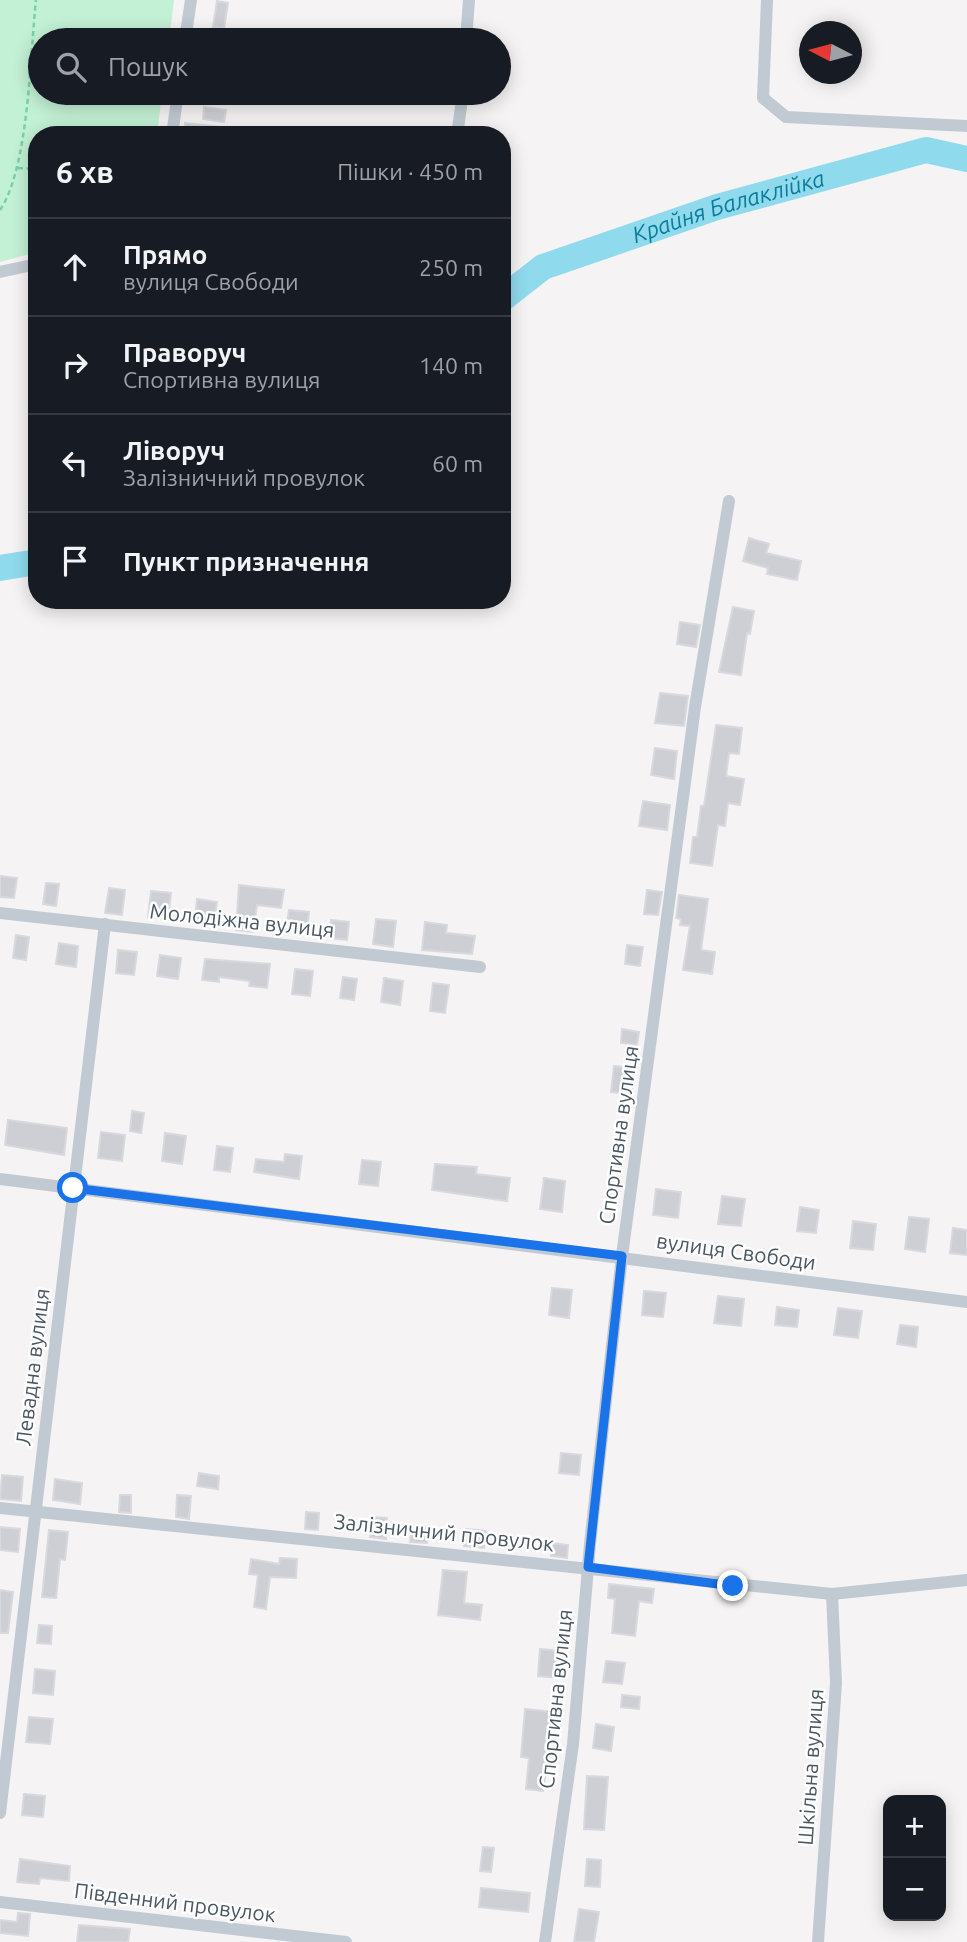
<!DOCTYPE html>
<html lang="uk">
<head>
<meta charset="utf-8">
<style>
  :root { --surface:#171b24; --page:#242831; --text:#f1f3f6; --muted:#9ea1a6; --line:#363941 }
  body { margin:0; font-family:Ubuntu,sans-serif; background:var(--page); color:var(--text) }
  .controls { position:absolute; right:21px; bottom:21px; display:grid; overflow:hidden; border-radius:14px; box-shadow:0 4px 18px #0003 }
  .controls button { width:63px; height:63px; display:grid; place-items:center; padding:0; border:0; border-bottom:2px solid var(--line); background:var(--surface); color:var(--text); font:35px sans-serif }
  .compass { position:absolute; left:799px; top:21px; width:63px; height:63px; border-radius:50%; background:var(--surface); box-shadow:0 4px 18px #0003; rotate:276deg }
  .stop { position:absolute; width:21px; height:21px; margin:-16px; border:5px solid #1a73e8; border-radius:50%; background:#fff }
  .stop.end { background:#1a73e8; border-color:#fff; box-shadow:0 2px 7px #0008 }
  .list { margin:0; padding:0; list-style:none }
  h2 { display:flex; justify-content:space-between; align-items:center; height:91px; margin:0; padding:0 28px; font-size:30px }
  h2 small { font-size:23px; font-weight:400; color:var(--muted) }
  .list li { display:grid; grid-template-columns:46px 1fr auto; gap:21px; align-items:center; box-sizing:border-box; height:98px; padding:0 28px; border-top:2px solid var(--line) }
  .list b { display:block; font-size:26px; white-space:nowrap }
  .list p { margin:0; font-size:23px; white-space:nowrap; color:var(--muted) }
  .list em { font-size:23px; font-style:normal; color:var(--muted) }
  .icon { flex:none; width:38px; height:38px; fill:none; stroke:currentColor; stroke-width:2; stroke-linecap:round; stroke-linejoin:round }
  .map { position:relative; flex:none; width:967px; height:1942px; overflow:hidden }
  .search { position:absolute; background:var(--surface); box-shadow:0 4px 18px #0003; left:28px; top:28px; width:483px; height:77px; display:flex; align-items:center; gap:18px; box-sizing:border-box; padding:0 24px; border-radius:38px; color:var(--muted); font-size:26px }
  .panel { position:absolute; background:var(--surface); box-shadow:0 4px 18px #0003; left:28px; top:126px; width:483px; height:483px; border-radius:28px }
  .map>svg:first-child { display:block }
  .green { fill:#c3f1d5 }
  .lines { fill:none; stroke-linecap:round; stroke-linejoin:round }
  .river { stroke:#90daee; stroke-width:26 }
  .building { fill:#cdcfd5; stroke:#d7d9de; stroke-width:2 }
  .path { stroke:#7ad0a6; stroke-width:2.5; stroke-dasharray:5 3.5; stroke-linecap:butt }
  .minor { stroke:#c1cad2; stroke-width:12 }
  .route { stroke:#1a73e8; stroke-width:9 }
  .labels { text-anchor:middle; stroke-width:5; stroke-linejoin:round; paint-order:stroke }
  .street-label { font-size:21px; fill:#4a5661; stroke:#fff }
  .water-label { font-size:23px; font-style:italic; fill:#0c7c9b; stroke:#fff }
</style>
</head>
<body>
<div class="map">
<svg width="967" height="1942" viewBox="0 0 967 1942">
  <rect width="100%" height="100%" fill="#f5f3f3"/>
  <path class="green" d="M0,0H174L169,40H40V93H162L157,135H37V252L0,262Z"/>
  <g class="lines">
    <g class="river">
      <path id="s1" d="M502,299L543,267L717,207L926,150L967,159"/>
      <path d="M0,568L37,562"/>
    </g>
  </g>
  <g class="building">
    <path d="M217,1L228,3L224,28L213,27Z"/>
    <path d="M204,107L226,110L224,122L203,119Z"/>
    <path d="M185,123L220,127L219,135H184Z"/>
    <path d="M749,538L769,544L766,553L801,561L797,580L767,574L768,568L743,561Z"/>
    <path d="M733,607L754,611L750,634L747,633L741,675L719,672Z"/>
    <path d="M680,622L700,625L696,647L677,644Z"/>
    <path d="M660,693L688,696L684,726L655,723Z"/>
    <path d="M716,725L742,728L739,754L729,753L726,776L744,779L740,805L728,803L725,826L718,825L712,866L690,863L693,837H697L701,806H704Z"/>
    <path d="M655,748L677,751L674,779L651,775Z"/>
    <path d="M643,801L670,805L667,830L639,826Z"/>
    <path d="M0,876L17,878L14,898L0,897Z"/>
    <path d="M46,883L59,884L56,906L43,904Z"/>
    <path d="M239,885L284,890L281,908L257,905L253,932L236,930Z"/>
    <path d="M109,888L125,890L122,915L105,913Z"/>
    <path d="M647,890L662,892L658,915L644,914Z"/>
    <path d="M151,891L171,893L168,919L148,917Z"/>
    <path d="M679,895L708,899L701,950L715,952L712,974L683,970L690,926L680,925L681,919L676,918Z"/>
    <path d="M197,899L217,902L214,922L195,920Z"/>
    <path d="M289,910L309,912L307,933L286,931Z"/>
    <path d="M376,919L396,921L393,947L373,944Z"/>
    <path d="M331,920L349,922L347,940L329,938Z"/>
    <path d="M425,922L447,925L446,933L475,936L472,954L422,950Z"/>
    <path d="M16,935L29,937L26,960L13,958Z"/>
    <path d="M59,943L78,946L76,967L56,964Z"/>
    <path d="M627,945L643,947L640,966L625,964Z"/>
    <path d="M118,950L137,952L134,975L116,973Z"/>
    <path d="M160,955L181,958L178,979L157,976Z"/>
    <path d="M205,959L270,964L267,988L249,986L250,981L219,977V982L202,980Z"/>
    <path d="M295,969L313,971L310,996L292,994Z"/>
    <path d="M343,977L357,979L354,1000L340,998Z"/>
    <path d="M384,978L403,981L400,1005L381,1002Z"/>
    <path d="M433,983L449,985L445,1013L430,1011Z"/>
    <path d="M622,1029L639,1032L637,1045L621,1043Z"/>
    <path d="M614,1066L635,1068L631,1094L611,1092Z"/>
    <path d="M132,1111L144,1113L141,1133L130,1131Z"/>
    <path d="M8,1120L67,1128L64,1155L5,1145Z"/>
    <path d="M101,1132L125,1135L122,1161L98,1158Z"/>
    <path d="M165,1133L186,1136L182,1164L162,1161Z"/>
    <path d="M217,1146L233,1148L230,1172L214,1170Z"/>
    <path d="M285,1154L302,1156L299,1179L254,1172L256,1159L284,1162Z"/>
    <path d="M362,1160L381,1162L378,1186L359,1184Z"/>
    <path d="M435,1164L477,1167L476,1174L510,1178L507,1201L432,1190Z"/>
    <path d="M544,1178L565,1181L562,1212L540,1209Z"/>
    <path d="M656,1189L681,1192L678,1218L653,1215Z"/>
    <path d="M722,1196L745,1199L741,1226L718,1224Z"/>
    <path d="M800,1207L819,1210L816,1233L797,1231Z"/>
    <path d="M909,1217L929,1219L925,1252L905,1249Z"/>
    <path d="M853,1221L876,1224L873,1250L850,1248Z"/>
    <path d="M953,1228L967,1230V1255L950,1253Z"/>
    <path d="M552,1288L572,1290L569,1318L549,1315Z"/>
    <path d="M644,1291L666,1293L663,1317L642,1315Z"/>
    <path d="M718,1296L744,1299L741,1326L714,1323Z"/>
    <path d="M777,1307L799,1310L797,1327L775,1325Z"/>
    <path d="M838,1308L862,1311L858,1338L834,1335Z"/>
    <path d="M900,1325L918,1327L916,1347L897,1344Z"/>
    <path d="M561,1453L581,1455L579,1475L559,1473Z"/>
    <path d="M199,1473L219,1476L218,1489L197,1486Z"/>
    <path d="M2,1475L23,1477L21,1501L0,1499Z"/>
    <path d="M55,1479L82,1483L80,1504L53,1500Z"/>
    <path d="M120,1495H131V1513L119,1512Z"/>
    <path d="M177,1495L191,1496L189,1519L176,1517Z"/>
    <path d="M306,1512L319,1513L318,1530L305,1529Z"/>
    <path d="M372,1517L387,1518L386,1539L370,1537Z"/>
    <path d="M412,1525L429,1527L427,1543L410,1542Z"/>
    <path d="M0,1527L20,1529L18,1552L0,1550Z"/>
    <path d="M466,1529L486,1531L484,1548L464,1546Z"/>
    <path d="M49,1530L68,1532L65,1560L60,1559L56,1598L42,1597Z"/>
    <path d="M552,1543L568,1545L567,1558L551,1556Z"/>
    <path d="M280,1558L297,1559L296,1578L270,1577L266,1609L254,1607L258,1575L249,1574L251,1559L279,1564Z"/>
    <path d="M443,1570L467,1572L464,1603L482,1605L480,1620L438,1615Z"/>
    <path d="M609,1584L654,1589L652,1603L639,1601L635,1636L612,1633L615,1599L608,1598Z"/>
    <path d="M0,1590L13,1592L8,1633H0Z"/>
    <path d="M39,1625L52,1626L51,1644L37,1643Z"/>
    <path d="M540,1649L562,1651L559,1678L538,1676Z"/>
    <path d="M606,1661L625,1663L622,1684L603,1682Z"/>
    <path d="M35,1669L55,1671L53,1695L33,1693Z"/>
    <path d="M622,1695L640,1697L639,1709L621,1707Z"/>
    <path d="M525,1709L554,1712L543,1791L526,1789L529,1758L521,1757Z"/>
    <path d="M29,1717L53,1719L50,1744L26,1742Z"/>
    <path d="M596,1724L614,1727L611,1751L593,1748Z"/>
    <path d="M587,1776L608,1777L604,1830L584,1829Z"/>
    <path d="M24,1794L45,1796L43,1817L22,1815Z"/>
    <path d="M483,1847L494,1848L491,1872L480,1871Z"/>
    <path d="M20,1859L70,1866L69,1881L40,1878L39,1884L17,1882Z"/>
    <path d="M587,1859L601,1860L600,1887L585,1886Z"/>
    <path d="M481,1888L530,1893L528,1912L479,1907Z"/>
    <path d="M579,1909L599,1912L594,1942H574Z"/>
    <path d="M18,1913L30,1914L28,1936L0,1933V1920L17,1922Z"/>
    <path d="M79,1925L130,1929L128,1942H77Z"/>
  </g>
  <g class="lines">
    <g class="path">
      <path d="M18,168L37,169"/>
      <path d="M0,210C29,167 30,55 36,0"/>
    </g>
    <g class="minor">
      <path d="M767,0L763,98L786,117L967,126"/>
      <path d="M185,40L191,0"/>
      <path d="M466,40L469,0"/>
      <path d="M172,135L178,93"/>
      <path d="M457,135L463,93"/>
      <path d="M0,272L37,264"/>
      <path d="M0,913L480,967"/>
      <path d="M0,1179L967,1302"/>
      <path d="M0,1508L832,1594L967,1580"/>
      <path d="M0,1813L105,924"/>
      <path d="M0,1902L346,1942"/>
      <path d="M545,1942L573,1744L590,1544L622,1256L695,707L729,501"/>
      <path d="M818,1942L836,1683L832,1594"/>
    </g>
  </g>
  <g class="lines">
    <path class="route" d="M73,1188L622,1256L588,1567L733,1586"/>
  </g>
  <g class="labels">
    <g class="street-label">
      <text transform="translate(242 921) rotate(6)" y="7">Молодіжна вулиця</text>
      <text transform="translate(619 1135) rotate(-82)" y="7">Спортивна вулиця</text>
      <text transform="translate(736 1252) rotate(8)" y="7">вулиця Свободи</text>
      <text transform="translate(33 1367) rotate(-83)" y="7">Левадна вулиця</text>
      <text transform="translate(444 1533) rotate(6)" y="7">Залізничний провулок</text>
      <text transform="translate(556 1699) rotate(-84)" y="7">Спортивна вулиця</text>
      <text transform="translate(811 1767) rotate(-86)" y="7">Шкільна вулиця</text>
      <text transform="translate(175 1903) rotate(7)" y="7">Південний провулок</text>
    </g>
    <g class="water-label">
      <text dy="8" stroke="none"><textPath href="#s1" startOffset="247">Крайня Балаклійка</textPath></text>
    </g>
  </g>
</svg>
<div class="controls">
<button>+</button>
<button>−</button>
</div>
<svg class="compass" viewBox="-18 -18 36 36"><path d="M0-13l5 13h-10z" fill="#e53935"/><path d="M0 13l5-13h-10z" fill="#9ea1a6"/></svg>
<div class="stop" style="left:73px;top:1188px"></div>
<div class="stop end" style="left:733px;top:1586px"></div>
<div class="search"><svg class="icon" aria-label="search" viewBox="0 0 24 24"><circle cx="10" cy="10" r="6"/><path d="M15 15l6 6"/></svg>Пошук</div>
<section class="panel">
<h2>6 хв<small>Пішки · 450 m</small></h2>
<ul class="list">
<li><svg class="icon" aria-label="ahead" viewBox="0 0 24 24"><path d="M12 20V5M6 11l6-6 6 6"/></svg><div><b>Прямо</b><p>вулиця Свободи</p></div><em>250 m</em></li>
<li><svg class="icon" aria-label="right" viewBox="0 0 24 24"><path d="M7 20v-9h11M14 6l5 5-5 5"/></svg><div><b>Праворуч</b><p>Спортивна вулиця</p></div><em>140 m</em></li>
<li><svg class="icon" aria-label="left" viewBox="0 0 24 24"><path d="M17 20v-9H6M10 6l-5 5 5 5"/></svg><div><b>Ліворуч</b><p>Залізничний провулок</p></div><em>60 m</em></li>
<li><svg class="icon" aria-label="arrive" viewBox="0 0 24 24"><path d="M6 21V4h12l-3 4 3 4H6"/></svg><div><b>Пункт призначення</b></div></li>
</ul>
</section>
</div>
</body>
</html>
